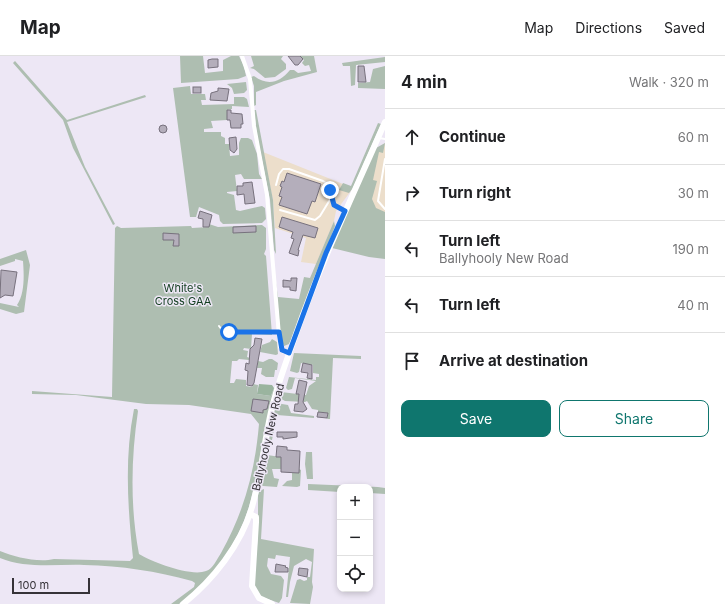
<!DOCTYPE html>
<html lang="en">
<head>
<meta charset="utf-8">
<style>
  :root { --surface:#fff; --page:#f6f6f6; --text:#202124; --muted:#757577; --line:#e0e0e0; --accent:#0f766e }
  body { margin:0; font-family:Inter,sans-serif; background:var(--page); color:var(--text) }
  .controls { position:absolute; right:12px; bottom:12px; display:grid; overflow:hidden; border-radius:8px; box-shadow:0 2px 6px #0003 }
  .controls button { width:36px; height:36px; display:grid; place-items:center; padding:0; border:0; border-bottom:1px solid var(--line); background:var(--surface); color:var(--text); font:20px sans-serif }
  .scale { position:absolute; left:12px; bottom:10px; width:78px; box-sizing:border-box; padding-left:4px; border:2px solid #363338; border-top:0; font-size:11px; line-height:14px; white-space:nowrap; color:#363338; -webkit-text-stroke:3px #ede7f5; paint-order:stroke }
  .stop { position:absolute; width:12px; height:12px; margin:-9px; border:3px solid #1a73e8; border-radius:50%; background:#fff }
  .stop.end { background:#1a73e8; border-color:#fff; box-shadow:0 1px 4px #0008 }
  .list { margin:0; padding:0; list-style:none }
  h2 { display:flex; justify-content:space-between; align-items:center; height:52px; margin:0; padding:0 16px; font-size:17px }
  h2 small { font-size:13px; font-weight:400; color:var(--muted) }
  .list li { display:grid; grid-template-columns:26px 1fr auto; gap:12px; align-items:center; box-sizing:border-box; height:56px; padding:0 16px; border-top:1px solid var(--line) }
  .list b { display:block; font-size:15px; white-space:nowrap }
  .list p { margin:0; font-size:13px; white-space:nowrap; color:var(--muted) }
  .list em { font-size:13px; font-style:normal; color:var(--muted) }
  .actions { display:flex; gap:8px; padding:12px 16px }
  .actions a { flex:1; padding:9px 0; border:1px solid var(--accent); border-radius:8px; text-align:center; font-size:14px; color:var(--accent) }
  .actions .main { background:var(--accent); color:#fff }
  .icon { flex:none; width:22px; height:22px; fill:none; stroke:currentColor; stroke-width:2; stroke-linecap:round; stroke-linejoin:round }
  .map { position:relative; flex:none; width:385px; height:548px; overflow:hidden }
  header { display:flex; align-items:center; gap:24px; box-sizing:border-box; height:56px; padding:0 20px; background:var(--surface); border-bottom:1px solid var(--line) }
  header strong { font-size:19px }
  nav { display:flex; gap:22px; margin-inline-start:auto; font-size:14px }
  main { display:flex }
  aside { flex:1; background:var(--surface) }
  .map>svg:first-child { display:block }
  .industrial { fill:#ecdecb }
  .green { fill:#aebeb1 }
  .forest { fill:#9ab49f }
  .building { fill:#b4aebb; stroke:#77717d }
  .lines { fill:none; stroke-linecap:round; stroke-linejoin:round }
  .lane { stroke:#fff; stroke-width:2 }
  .street { stroke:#fff; stroke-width:4 }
  .secondary { stroke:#fff; stroke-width:6 }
  .route { stroke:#1a73e8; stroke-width:5 }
  .labels { text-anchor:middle; stroke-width:3; stroke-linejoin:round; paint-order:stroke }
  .park-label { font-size:11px; fill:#113d1f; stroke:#ede7f5 }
  .street-label { font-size:11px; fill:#363338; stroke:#ede7f5 }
</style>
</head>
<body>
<header>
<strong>Map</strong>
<nav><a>Map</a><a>Directions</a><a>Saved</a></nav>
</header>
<main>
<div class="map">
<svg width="385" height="548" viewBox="0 0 385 548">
  <rect width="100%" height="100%" fill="#ede7f5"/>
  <g class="industrial">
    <path d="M385,87V165L349,157L377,97Z"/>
    <path d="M263,96L353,132L336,155L334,165L316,208L301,206L306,182L275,172L273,144Z"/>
  </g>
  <g class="green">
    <path d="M180,0H203L205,17L223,15V4L231,0H239L244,10L246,20L238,23L181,27Z"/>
    <path d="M251,0H283L281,3L286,8V13L275,21L265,22L254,13L250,12L254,10Z"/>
    <path d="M300,0H314L317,16L284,25L256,36V49L254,50V30L251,21L254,20C268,30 279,27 290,14H294L298,17L311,15L309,9L305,10L302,7L304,4Z"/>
    <path d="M385,1V6L356,9L355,29L351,30L350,10H343L342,7Z"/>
    <path d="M15,5L67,64L145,39L146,41L67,66L85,111L115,168L113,169L73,92L63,64L13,7Z"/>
    <path d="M385,10V33L358,32V27L370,26L373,13Z"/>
    <path d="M246,26L247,34L244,37L234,38L232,32L227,28Z"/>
    <path d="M190,30L191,38H205L206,44H201L202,49L234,48V41H244L247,43L249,51L232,50V53L227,54V64L211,65L213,72L204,73V76H221V80L225,82V88H229L230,100L239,99V87L241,82H248L252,84L257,98L259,118L262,123H244L241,118L235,119L237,135L227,136V137L234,139L236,154L240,155L262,150L265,152L266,163L262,167L223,168L220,165L219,159L199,151L196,161H190L173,32Z"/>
    <path d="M254,54H256L273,144L276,198L274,194L270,144L257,79Z"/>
    <path d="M378,67L381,68L353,132L349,137L339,134L343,127L351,130Z"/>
    <path d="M385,87L383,97L379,96L373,124L377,125L372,143L376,152L385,156V203L369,201L332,192L374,96L376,92Z"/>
    <path d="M334,165L335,170L291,284L289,288L284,290L281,283L275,220L278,241L299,243L304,221L310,222Z"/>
    <path d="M209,168L218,171L262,169L266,172V193L264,198L266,200L272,279L252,278L251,293L244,292L243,294L248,295L247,301L250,302L249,304L239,303L237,305H232L230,327H234L236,323L246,324V330L252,331L253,328L258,329L257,338L271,340L274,332L275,333C265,371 260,410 250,447C240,485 211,526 179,548H171L194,531L195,527L192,525C156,515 122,510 84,509C57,508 26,513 0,502V495C15,501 38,507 54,503L130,505L133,502C128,453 124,403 134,353H137L138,355C131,402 130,451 139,498C152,506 191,521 206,515C213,513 217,503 221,497C244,456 255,415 259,368L251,358L189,349L146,348L76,339L32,338V335L112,341L115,172L117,170L121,172L191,170L192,172L209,171Z"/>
    <path d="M26,194L30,209L24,256L16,258L0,253V247L19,251L17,249C25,238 24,218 23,205L15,203V205L0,210V203Z"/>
    <path d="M272,283L277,286L278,298L276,299L260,296L262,289L270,286Z"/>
    <path d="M294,297L361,300V303L333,302L330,363H327L328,357L318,356V354L312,353L307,345L305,346L285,345L278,341L281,336L306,339L309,330L316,325L295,322L292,333L288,334L286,332L289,321L316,324V321H319V318L313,317V309L301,307L299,316L297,317L290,315Z"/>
    <path d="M269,303H272L278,307L277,314H275L274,321H266L261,318L262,312H257L258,305L263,306Z"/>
    <path d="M276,347L288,349L291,357L314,360V362L277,359L272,384H269Z"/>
    <path d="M266,389H268L267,399L281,401V413H272L274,422L279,423L277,431L263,430L260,427Z"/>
    <path d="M306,396H312L313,423H307L305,408Z"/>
    <path d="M299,413L301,414L300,430L297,431L282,430L287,425L292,424V417H299Z"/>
    <path d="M308,428L378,431L385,432V438L370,437V431H340V436L308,434Z"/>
    <path d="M264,433L261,483L314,493L312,526L313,531L310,548L290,547L297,524L300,523L304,525L307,524V521H310L312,506L306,503L294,510L290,526L288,541H286L290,501L276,499L275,503L268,502L267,510L271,518L281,520L284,524L282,542L279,547L262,541L255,534L254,523L258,479V439L259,435Z"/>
  </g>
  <path class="forest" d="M259,328L272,329L274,332L271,340L257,338Z"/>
  <g class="building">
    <path d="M288,0H300L303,3L298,9H295Z"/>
    <path d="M212,3H218V11L208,12V4Z"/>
    <path d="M358,10H364L366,26H358Z"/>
    <rect x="193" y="31" width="8" height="6"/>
    <path d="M218,32L229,33L227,45L210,44L211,37L218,35Z"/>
    <path d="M227,54H231V57L242,58L243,68H241V72H231L230,64H227Z"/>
    <circle cx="163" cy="73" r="4"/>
    <path d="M236,81L237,93L234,97L230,94L229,82Z"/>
    <path d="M287,117L321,128L315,146L312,145L307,158L279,149L282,141L279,140L282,131L280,130L282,125L284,126Z"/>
    <path d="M252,126L255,147L245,148L244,138L237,139V130H243V127Z"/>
    <path d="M200,155L212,159L209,171H203V163L198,162Z"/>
    <path d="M282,161L318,172L315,182L303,179L298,194H299L298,200L289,197L294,183L291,182L293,176L279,171Z"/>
    <path d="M256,170V176L233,177V171Z"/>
    <path d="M163,177L179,178V190H173L174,184H163Z"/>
    <path d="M1,214L17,216L13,240L5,239L0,242Z"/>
    <path d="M291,222H297L296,235L290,234V231H283V224L291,225Z"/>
    <path d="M255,282L262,283L254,327L252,330L247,329L248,315L245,314L246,307L249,308L250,293L254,289Z"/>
    <path d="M303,307L312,309V323L307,322L308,317L301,316Z"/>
    <path d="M299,324L307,326L303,346L307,353L303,356L294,355L295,348H298L299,338H296Z"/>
    <path d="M253,343L269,345L267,353L263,354V357L251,355Z"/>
    <path d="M318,356L328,357L327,362L317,361Z"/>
    <path d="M277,376H297V381L283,383V381H277Z"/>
    <path d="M277,390L287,391V394L300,395L299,417L281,416V401H276Z"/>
    <path d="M276,508L286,510L285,511L288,512V516H275Z"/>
    <path d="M299,512L308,513L307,521L298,519Z"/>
  </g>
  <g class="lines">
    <g class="lane">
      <path d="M379,82L385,83"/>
      <path d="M385,103L378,145L385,153"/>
      <path d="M276,129L279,118L283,113H289L323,125L328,128L334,149L344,155"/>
      <path d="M280,154L315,164L320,160L331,142"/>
      <path d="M219,270L222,274L229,275L279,276"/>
    </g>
    <path class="street" d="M242,0L250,23L254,70L267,139L280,291L284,296L289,297"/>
    <g class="secondary">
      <path d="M250,458L256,461V466L252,530L259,542L272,548"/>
      <path d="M183,548C213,524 241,489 252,451C261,420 264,387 271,356C277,329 287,304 296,278C321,206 354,137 385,66"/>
    </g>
  </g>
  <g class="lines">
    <path class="route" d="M229,276H279L282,294L289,297L326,197L345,155L334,149L330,134"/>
  </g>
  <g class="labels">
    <g class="park-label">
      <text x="183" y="236">White's<tspan x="183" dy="13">Cross GAA</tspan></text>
    </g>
    <g class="street-label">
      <text transform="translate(268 381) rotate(-77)" y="4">Ballyhooly New Road</text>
    </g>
  </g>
</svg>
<div class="controls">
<button>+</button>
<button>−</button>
<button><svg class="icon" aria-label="locate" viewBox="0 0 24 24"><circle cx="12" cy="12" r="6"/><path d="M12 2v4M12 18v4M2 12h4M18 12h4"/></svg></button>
</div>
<div class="scale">100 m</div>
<div class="stop" style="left:229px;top:276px"></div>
<div class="stop end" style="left:330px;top:134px"></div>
</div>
<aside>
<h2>4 min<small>Walk · 320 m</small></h2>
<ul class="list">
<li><svg class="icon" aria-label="ahead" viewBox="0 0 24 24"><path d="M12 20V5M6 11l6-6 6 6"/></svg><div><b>Continue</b></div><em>60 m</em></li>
<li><svg class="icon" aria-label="right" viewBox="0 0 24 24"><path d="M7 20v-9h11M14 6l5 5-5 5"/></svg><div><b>Turn right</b></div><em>30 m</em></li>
<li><svg class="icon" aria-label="left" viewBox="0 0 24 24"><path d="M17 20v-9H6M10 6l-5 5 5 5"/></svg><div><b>Turn left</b><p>Ballyhooly New Road</p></div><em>190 m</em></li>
<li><svg class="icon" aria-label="left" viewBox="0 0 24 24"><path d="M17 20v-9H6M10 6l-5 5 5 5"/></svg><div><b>Turn left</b></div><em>40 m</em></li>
<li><svg class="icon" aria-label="arrive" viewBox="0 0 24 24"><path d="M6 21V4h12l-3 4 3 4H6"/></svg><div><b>Arrive at destination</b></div></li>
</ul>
<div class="actions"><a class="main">Save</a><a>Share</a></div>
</aside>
</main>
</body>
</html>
